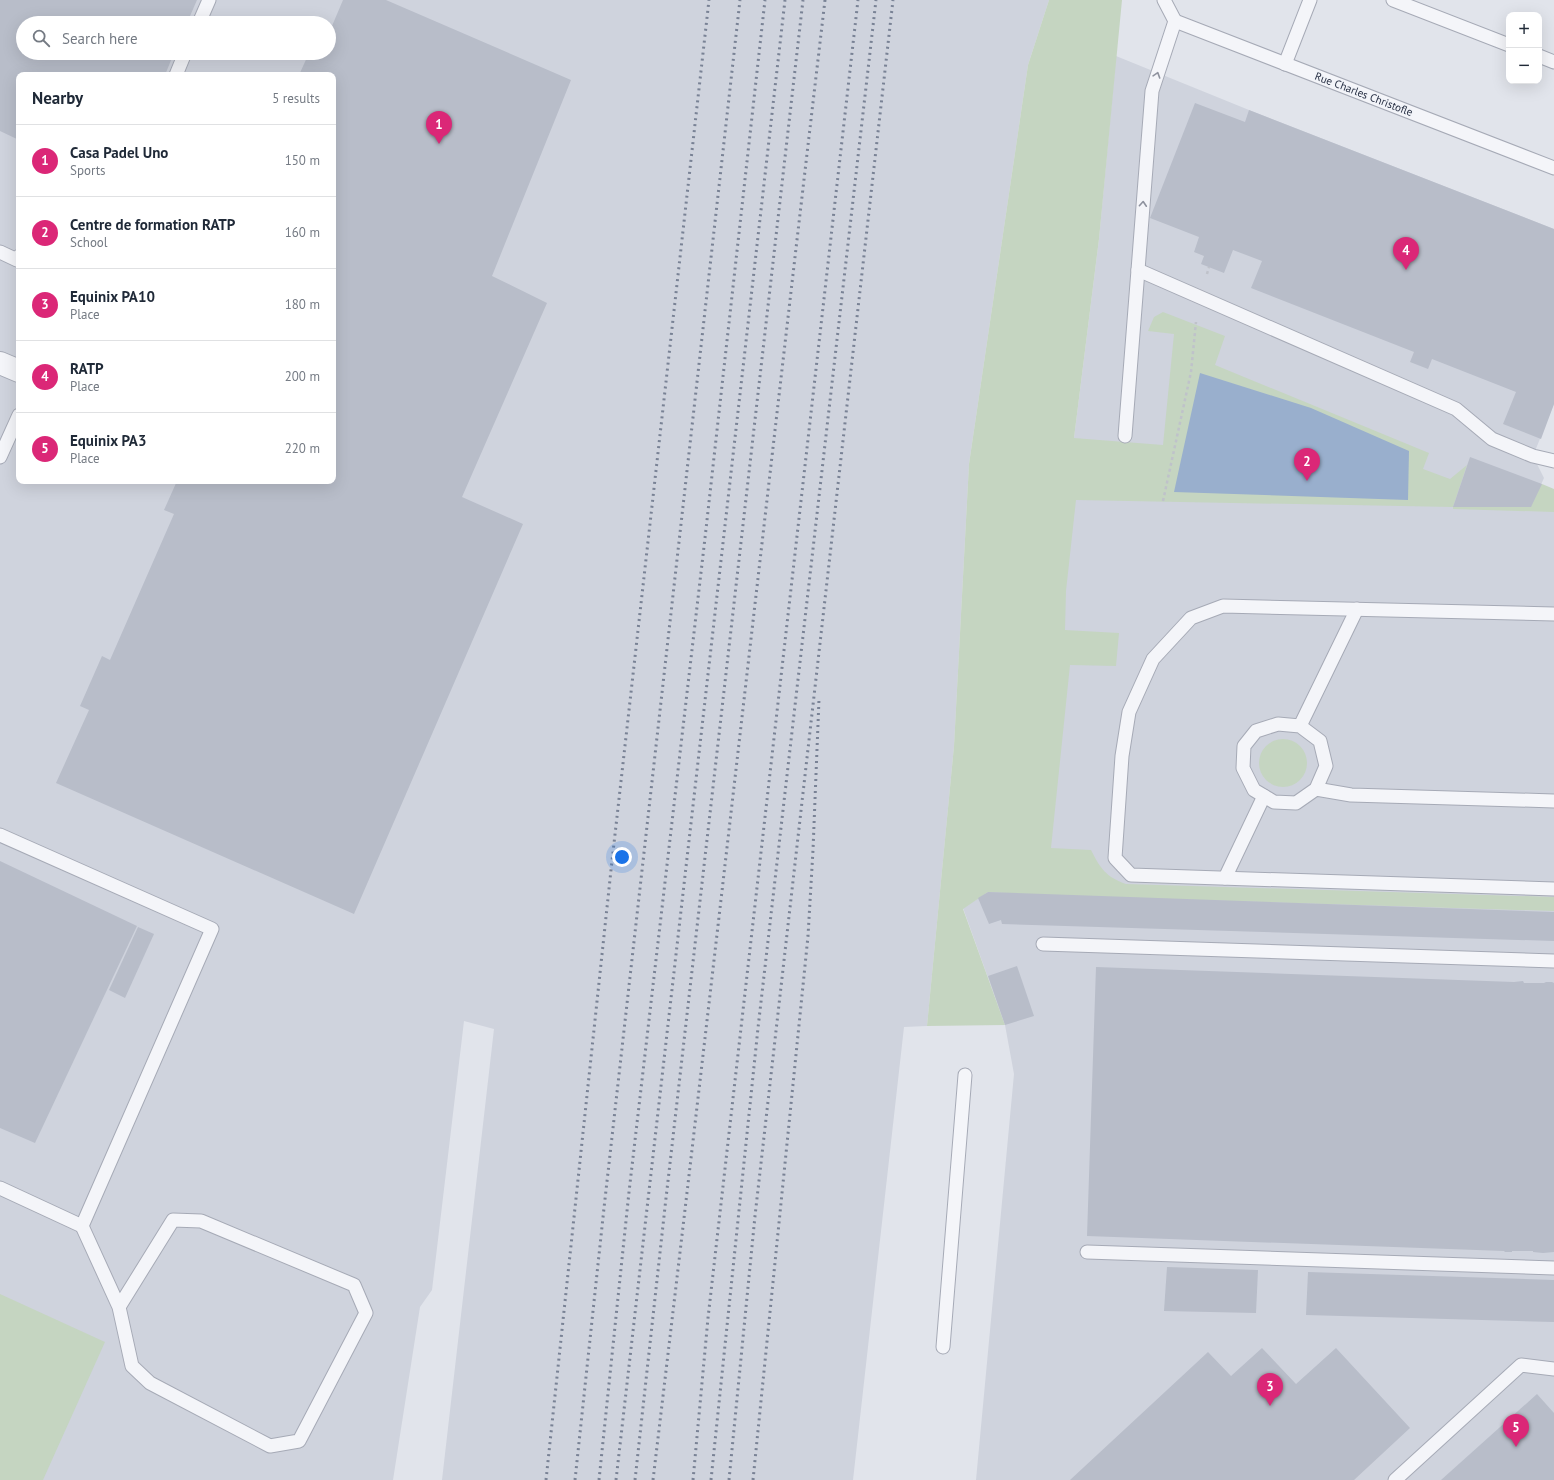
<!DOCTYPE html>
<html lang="en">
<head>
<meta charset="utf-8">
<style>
  :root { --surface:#fff; --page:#f2f2f3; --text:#1f2937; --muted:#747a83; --line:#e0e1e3; --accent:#db2777 }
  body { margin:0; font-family:"PT Sans",sans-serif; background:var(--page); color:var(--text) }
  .controls { position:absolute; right:12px; top:12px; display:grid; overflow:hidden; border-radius:8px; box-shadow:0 4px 16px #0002 }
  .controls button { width:36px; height:36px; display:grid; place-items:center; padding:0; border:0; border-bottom:1px solid var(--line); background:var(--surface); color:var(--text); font:20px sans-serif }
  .you { position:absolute; left:622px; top:857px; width:14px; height:14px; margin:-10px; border:3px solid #fff; border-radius:50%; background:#1a73e8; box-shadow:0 0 0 6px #1a73e833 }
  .badge { display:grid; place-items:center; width:26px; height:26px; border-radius:50%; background:var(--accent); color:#fff; font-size:13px; font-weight:700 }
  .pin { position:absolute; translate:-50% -33px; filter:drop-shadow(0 1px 2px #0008) }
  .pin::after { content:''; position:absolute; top:21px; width:14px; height:12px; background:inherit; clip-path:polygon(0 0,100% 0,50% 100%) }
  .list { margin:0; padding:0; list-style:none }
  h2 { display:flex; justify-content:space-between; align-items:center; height:52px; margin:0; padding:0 16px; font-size:17px }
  h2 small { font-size:13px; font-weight:400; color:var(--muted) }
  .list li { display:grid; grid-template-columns:26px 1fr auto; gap:12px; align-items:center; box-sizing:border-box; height:72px; padding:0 16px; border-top:1px solid var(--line) }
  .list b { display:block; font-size:15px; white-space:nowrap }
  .list p { margin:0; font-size:13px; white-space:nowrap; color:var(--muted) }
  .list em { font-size:13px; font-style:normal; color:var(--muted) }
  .icon { flex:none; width:22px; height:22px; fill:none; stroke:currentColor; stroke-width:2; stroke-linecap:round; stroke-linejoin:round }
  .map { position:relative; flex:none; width:1554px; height:1480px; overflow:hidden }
  .search { position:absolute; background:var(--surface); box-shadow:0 4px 16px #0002; left:16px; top:16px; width:320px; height:44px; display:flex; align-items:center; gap:10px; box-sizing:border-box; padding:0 14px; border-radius:22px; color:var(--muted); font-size:15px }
  .panel { position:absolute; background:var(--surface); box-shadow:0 4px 16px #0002; left:16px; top:72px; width:320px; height:412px; border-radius:8px }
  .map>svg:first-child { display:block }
  .built { fill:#cfd3dd; fill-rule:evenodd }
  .green { fill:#c5d5c1 }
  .water { fill:#99afcd }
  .building { fill:#b8bdc9 }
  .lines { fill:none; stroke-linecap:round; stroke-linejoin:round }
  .lane-casing { stroke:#a6aab6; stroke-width:15 }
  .street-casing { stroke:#a6aab6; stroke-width:24 }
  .path { stroke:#bfc2ca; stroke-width:2.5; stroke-dasharray:3 3; stroke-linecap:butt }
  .lane { stroke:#f4f5f9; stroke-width:13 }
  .street { stroke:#f4f5f9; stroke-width:22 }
  .rail { stroke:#798295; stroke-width:3; stroke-dasharray:2 4; stroke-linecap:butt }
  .oneway { stroke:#8e929e }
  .labels { text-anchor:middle; stroke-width:3; stroke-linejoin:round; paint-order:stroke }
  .street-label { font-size:11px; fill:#283044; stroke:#f1f3f8 }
</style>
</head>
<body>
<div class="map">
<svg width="1554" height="1480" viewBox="0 0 1554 1480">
  <rect width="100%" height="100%" fill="#e1e4eb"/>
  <g class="built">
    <path d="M0,0H1049L1028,65L969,464L954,746L927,1026L904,1027L853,1480H442L494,1029L464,1021L432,1290L420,1307L393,1480H0ZM23,23H329V53H23ZM19,75H333V481H19Z"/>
    <path d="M1116,56L1249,110L1554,229V404L1533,456L1544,478L1531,506L1554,508V1480H976L1014,1074L1005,1025L963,908L988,892L1074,438L1099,239Z"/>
  </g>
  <g class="green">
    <path d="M1049,0H1122L1099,239L1074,438L1163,445L1174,334L1148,331L1154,317L1163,312L1225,336L1215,365L1429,453L1423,469L1450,479L1467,465L1453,507L1542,484L1554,489V512L1453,509V507L1076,500L1066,591L1065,630L1119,633L1116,666L1070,665L1051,848L1091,850C1100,868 1106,877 1126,884L1554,897V911L1037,895L988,892L963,909L1005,1025L927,1026L954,746L969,464L1028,65Z"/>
    <circle cx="1283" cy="763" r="24"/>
    <path d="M0,1294L105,1342L43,1480H0Z"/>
  </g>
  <path class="water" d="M1200,373L1311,408L1409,451L1408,500L1174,492Z"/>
  <g class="building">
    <path d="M0,0H197L187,23H23V53H174L165,75H19V140L0,131Z"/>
    <path d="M343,0H386L571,80L492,276L547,303L462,497L523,524L354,914L56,783L89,710L80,706L102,656L110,660L174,514L164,510L177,481H333V75H299L309,53L319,57L320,53H329V33Z"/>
    <path d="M1195,103L1245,122L1249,110L1554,229V404L1541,439L1503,424L1516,392L1432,359L1428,369L1410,362L1414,352L1251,288L1262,261L1233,250L1224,273L1201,264L1204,256L1194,252L1199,237L1150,218Z"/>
    <path d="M1470,457L1542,484L1531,507H1453Z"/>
    <path d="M0,861L137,926L35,1143L0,1128Z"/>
    <path d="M988,892L1554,912V941L1002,924L1001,920L989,924L978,898Z"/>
    <path d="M138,927L154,934L125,998L109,990Z"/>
    <path d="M1017,966L1034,1016L1005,1025L988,976Z"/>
    <path d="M1096,967L1514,982L1523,981L1524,983H1544L1546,982H1552L1554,983V1252L1543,1253L1533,1252V1251H1512V1252H1505L1504,1251L1087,1236Z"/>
    <path d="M1167,1267L1258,1270L1256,1313L1164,1311Z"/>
    <path d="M1308,1272L1554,1280V1322L1306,1315Z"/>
    <path d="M1262,1348L1296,1384L1336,1348L1410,1428L1354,1480H1070L1208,1352L1231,1376Z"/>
    <path d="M1537,1394L1554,1413V1480H1441Z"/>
  </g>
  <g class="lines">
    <defs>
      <g id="lane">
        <path d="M1393,0L1509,45"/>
        <path d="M1175,21L1554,168"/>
        <path d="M199,23L209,0"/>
        <path d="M1539,56L1554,62"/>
        <path d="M1285,64L1310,0"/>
        <path d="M176,75L185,53"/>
        <path d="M0,252L17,260L19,256"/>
        <path d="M1138,270L1456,409L1492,439L1533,456L1554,461"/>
        <path d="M1125,436L1152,91L1175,21L1164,0"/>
        <path d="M0,457L19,415"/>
        <path d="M1554,614L1223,606L1191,618L1153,659L1129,712L1122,756L1115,858L1131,875L1554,889"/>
        <path d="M1300,726L1357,609"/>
        <path d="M1316,789L1326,766L1320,741L1300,726L1278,724L1256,731L1244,746L1243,768L1254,790L1274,802L1296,803L1316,789L1351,795L1554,801"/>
        <path d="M0,835L212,929L82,1226L0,1188"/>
        <path d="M1225,878L1264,796"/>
        <path d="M1043,944L1554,961"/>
        <path d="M82,1226L119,1307L132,1366L150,1383L270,1446L299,1441L366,1313L354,1285L201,1221L173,1220L119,1307"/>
        <path d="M1087,1252L1554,1268"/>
        <path d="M943,1347L965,1075"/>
        <path d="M1395,1480L1521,1365L1554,1369"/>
      </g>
      <path id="street" d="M0,363L19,371"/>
    </defs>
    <use href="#lane" class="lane-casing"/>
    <use href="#street" class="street-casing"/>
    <g class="path">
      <path d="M1207,274L1209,267"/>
      <path d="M1163,501L1191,372L1196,322"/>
    </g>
    <use href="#lane" class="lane"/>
    <use href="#street" class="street"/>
    <g class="rail">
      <path d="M546,1480L611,870L709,0"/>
      <path d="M575,1480L604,1208L740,0"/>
      <path d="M599,1480L629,1192L705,538L765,0"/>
      <path d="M616,1480L785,0"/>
      <path d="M635,1480L665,1207L803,0"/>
      <path d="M653,1480C712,987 767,493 825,0"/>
      <path d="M693,1480L708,1318L858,0"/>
      <path d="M711,1480L758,1028L876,0"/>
      <path d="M729,1480L755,1216L893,0"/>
      <path d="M753,1480L808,936L813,850L819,699"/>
    </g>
  </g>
  <defs><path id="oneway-chevron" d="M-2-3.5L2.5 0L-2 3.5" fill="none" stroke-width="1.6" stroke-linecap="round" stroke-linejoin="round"/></defs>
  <g class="oneway">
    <use href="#oneway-chevron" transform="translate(1157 75) rotate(-72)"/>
    <use href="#oneway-chevron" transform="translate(1143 204) rotate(-86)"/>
  </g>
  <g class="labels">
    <g class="street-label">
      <text transform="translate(1364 94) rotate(21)" y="4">Rue Charles Christofle</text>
    </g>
  </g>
</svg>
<div class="controls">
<button>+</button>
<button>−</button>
</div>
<div class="you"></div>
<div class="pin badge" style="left:439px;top:144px">1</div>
<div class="pin badge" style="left:1307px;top:481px">2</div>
<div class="pin badge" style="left:1270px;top:1406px">3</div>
<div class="pin badge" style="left:1406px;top:270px">4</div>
<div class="pin badge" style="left:1516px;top:1447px">5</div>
<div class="search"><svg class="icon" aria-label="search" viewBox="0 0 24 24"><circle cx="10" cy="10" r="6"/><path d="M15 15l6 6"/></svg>Search here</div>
<section class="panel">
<h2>Nearby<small>5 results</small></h2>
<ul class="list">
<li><span class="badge">1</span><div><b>Casa Padel Uno</b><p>Sports</p></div><em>150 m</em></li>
<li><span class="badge">2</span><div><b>Centre de formation RATP</b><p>School</p></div><em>160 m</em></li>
<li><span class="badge">3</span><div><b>Equinix PA10</b><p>Place</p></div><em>180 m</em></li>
<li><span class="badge">4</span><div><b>RATP</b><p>Place</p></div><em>200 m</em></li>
<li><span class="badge">5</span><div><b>Equinix PA3</b><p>Place</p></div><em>220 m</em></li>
</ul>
</section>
</div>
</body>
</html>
